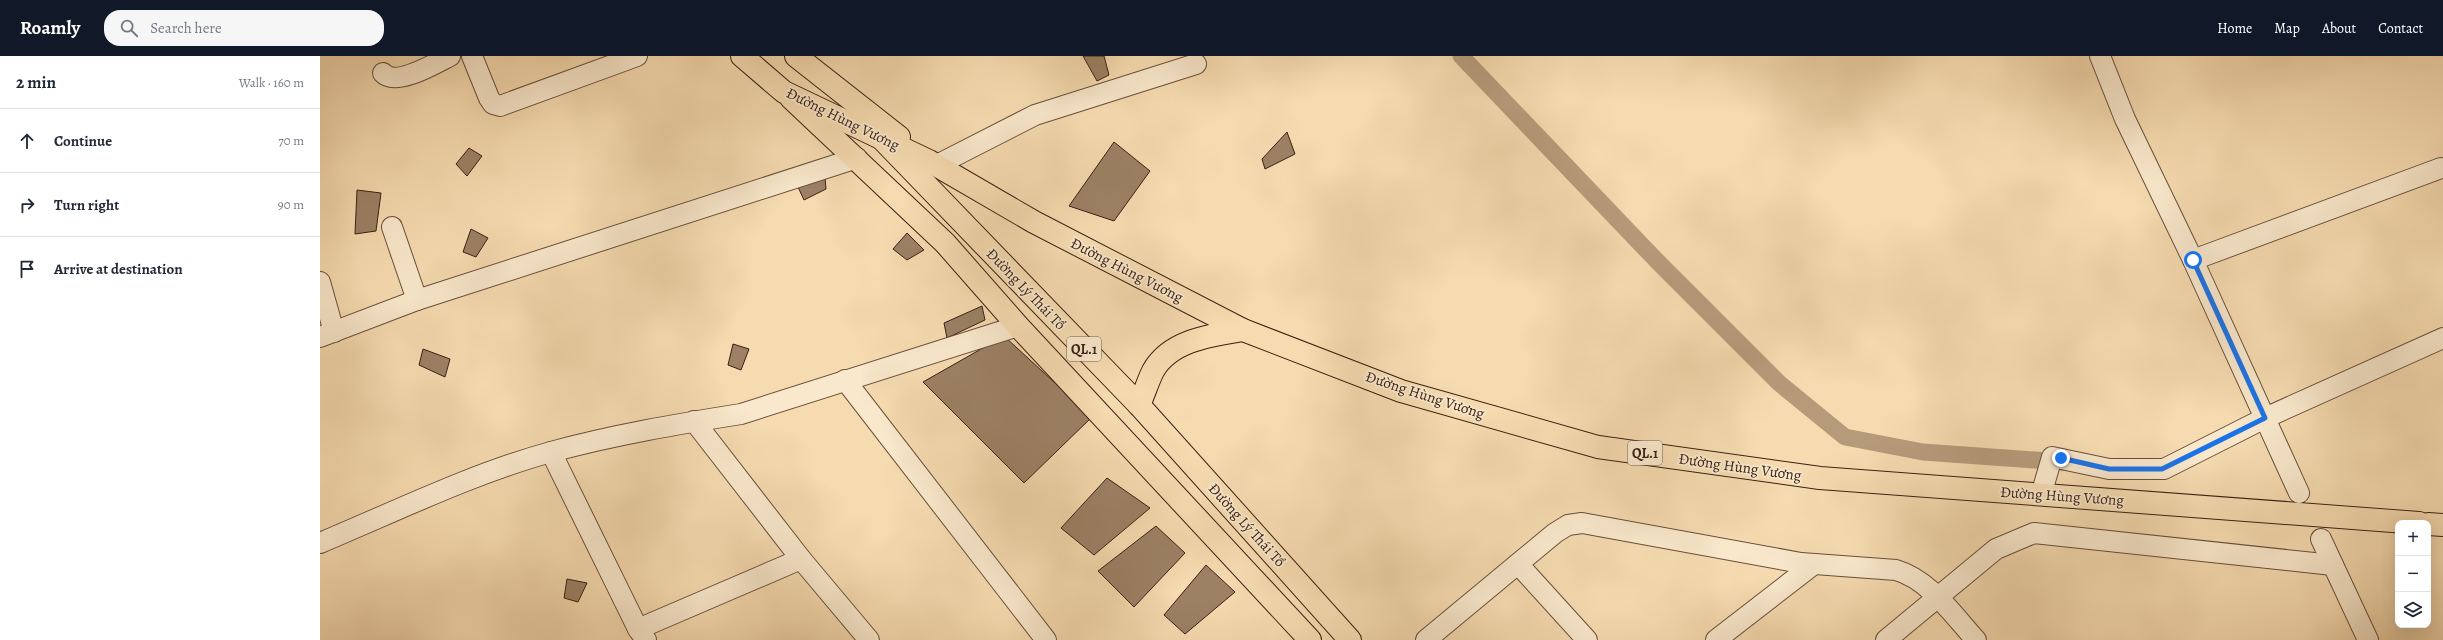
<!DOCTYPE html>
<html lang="en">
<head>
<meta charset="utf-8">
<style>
  :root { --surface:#fff; --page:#f6f6f7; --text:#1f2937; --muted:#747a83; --line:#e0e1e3; --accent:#111827 }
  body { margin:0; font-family:Alegreya,serif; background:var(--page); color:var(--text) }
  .controls { position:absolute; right:12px; bottom:12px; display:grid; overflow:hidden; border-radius:8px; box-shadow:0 4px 16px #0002 }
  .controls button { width:36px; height:36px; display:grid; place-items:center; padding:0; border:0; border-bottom:1px solid var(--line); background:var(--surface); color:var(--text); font:20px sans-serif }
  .stop { position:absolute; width:12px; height:12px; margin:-9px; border:3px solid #1a73e8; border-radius:50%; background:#fff }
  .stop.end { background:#1a73e8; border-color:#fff; box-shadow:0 1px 4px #0008 }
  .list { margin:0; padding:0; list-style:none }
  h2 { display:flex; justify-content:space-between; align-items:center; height:52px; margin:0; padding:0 16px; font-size:17px }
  h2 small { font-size:13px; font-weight:400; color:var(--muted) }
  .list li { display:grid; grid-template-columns:26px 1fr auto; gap:12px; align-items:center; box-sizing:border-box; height:64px; padding:0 16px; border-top:1px solid var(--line) }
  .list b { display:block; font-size:15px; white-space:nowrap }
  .list em { font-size:13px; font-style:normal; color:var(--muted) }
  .icon { flex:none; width:22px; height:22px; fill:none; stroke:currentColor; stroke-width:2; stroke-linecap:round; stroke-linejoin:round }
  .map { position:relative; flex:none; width:2123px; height:584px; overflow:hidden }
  header { display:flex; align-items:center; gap:24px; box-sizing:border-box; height:56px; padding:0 20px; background:var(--accent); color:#fff }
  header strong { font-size:19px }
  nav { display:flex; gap:22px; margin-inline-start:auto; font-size:14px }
  .search { width:280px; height:36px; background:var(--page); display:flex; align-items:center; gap:10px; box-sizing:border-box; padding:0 14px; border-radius:16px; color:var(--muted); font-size:15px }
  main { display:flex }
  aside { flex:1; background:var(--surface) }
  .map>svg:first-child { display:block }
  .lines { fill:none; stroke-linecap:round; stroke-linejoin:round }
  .canal { stroke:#b69b7b; stroke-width:17 }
  .building { fill:#9c8165; stroke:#3a2014 }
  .minor-casing { stroke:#694f3b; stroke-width:22 }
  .major-casing { stroke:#3a2014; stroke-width:24 }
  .highway-casing { stroke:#3a2014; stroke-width:24 }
  .minor { stroke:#f9e8cc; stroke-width:20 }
  .major { stroke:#f6dbb0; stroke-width:22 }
  .highway { stroke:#f6dbb0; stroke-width:22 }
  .route { stroke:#1a73e8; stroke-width:5 }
  .labels { text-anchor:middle; stroke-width:3.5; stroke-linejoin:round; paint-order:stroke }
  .shield { fill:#f9e8cc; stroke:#735c4b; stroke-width:1 }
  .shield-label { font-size:14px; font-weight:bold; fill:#3a2014 }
  .street-label { font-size:15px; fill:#3a2014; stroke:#f9e8cc }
</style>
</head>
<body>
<header>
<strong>Roamly</strong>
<div class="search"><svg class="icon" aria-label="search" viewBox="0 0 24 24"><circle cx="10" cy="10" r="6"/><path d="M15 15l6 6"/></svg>Search here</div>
<nav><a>Home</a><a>Map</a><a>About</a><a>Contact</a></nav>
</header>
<main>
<aside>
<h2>2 min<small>Walk · 160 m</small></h2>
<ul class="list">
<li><svg class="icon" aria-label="ahead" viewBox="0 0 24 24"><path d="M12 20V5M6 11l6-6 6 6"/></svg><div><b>Continue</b></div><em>70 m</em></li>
<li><svg class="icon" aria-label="right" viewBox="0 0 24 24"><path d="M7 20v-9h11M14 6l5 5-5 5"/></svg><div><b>Turn right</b></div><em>90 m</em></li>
<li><svg class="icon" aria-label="arrive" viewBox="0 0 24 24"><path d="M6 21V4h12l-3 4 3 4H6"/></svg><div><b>Arrive at destination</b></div></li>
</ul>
</aside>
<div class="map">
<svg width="2123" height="584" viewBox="0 0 2123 584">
  <rect width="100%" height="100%" fill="#f6dbb0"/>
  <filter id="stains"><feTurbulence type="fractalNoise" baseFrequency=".005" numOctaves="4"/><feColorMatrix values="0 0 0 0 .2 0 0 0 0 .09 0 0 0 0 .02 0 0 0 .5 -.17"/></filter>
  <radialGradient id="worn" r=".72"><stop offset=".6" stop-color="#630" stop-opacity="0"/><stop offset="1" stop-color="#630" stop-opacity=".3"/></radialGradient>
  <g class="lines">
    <path class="canal" d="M1141,0L1337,205L1459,327L1525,381L1603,396L1743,406"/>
  </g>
  <g class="building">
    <path d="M763,0H784L789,19L777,25Z"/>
    <path d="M967,76L975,98L945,113L942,103Z"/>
    <path d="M794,86L830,115L794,165L749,150Z"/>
    <path d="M149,92L162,100L147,120L136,108Z"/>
    <path d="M505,121L506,133L484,144L478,131Z"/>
    <path d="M37,134L61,137L56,175L35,178Z"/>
    <path d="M151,173L168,182L156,201L143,196Z"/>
    <path d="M587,177L604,194L587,204L573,193Z"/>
    <path d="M662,250L665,264L627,282L624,267Z"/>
    <path d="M684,280L772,361L704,427L603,326Z"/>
    <path d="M413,288L429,293L421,314L408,309Z"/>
    <path d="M103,293L130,303L125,321L99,309Z"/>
    <path d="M787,422L830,452L774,499L741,472Z"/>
    <path d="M836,470L865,497L814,551L778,515Z"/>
    <path d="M886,509L915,536L865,578L844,559Z"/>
    <path d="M247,523L267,527L258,546L244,542Z"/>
  </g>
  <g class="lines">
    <defs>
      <g id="minor">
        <path d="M152,0L169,42L173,48L180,50L317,0"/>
        <path d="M1780,0L1805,63L1873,204L1979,437"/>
        <path d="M63,17C76,31 116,7 130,0"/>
        <path d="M617,109L715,59L876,8"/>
        <path d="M72,171L97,244"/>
        <path d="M1873,204L2121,112"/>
        <path d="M0,226L14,276"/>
        <path d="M0,281L97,244L537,102"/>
        <path d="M525,324L726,584"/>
        <path d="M374,365L481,503L549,584"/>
        <path d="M231,396L318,573L326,584"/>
        <path d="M1721,439L1732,401L1789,413H1844L1945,362L2123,282"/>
        <path d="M2001,483L2048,584"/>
        <path d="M0,487C74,456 154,417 231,396C293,379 358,368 421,358L698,270"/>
        <path d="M1198,508L1267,584"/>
        <path d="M318,573L481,503"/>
        <path d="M1106,584L1235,477L1248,469L1262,467L1481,507L1576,514C1610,524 1633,559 1656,584"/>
        <path d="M1396,584L1494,508"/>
        <path d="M1566,584L1676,493L1714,477L2013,509"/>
      </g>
      <g id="major">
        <path d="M471,42L625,187L698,270L990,584"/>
        <path d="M561,82L819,349L1030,584"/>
      </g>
      <g id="highway">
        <path d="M422,0L464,36L609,105L714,166L923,274L1081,335L1278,391L1500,422L2099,467"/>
        <path d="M476,0L579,81"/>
        <path d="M819,349C824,338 828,325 833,315C850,284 892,279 923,274"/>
        <path d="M2108,468L2123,469"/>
      </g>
    </defs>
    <use href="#minor" class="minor-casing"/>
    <use href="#major" class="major-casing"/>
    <use href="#highway" class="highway-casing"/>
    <use href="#minor" class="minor"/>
    <use href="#major" class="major"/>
    <use href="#highway" class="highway"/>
  </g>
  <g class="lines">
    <path class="route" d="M1741,402L1789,413H1842L1945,362L1873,204"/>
  </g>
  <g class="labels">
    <g class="shield">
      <rect x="747" y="281" width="34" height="24" rx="3"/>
      <rect x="1308" y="385" width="34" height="24" rx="3"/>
    </g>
    <g class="shield-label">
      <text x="764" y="298">QL.1</text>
      <text x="1325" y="402">QL.1</text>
    </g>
    <g class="street-label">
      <text transform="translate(523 63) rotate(26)" y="5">Đường Hùng Vương</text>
      <text transform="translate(807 214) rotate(27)" y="5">Đường Hùng Vương</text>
      <text transform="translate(706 233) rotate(46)" y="5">Đường Lý Thái Tổ</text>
      <text transform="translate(1105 339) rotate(18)" y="5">Đường Hùng Vương</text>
      <text transform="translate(1420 411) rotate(8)" y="5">Đường Hùng Vương</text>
      <text transform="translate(1742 440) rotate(4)" y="5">Đường Hùng Vương</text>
      <text transform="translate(927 469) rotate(48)" y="5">Đường Lý Thái Tổ</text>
    </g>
  </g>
  <rect width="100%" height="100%" filter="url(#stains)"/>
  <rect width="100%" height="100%" fill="url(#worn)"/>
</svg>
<div class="controls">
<button>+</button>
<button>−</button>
<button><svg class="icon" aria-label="layers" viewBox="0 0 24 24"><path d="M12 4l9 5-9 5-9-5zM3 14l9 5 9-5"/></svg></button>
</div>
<div class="stop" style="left:1873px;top:204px"></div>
<div class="stop end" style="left:1741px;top:402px"></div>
</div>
</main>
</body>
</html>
